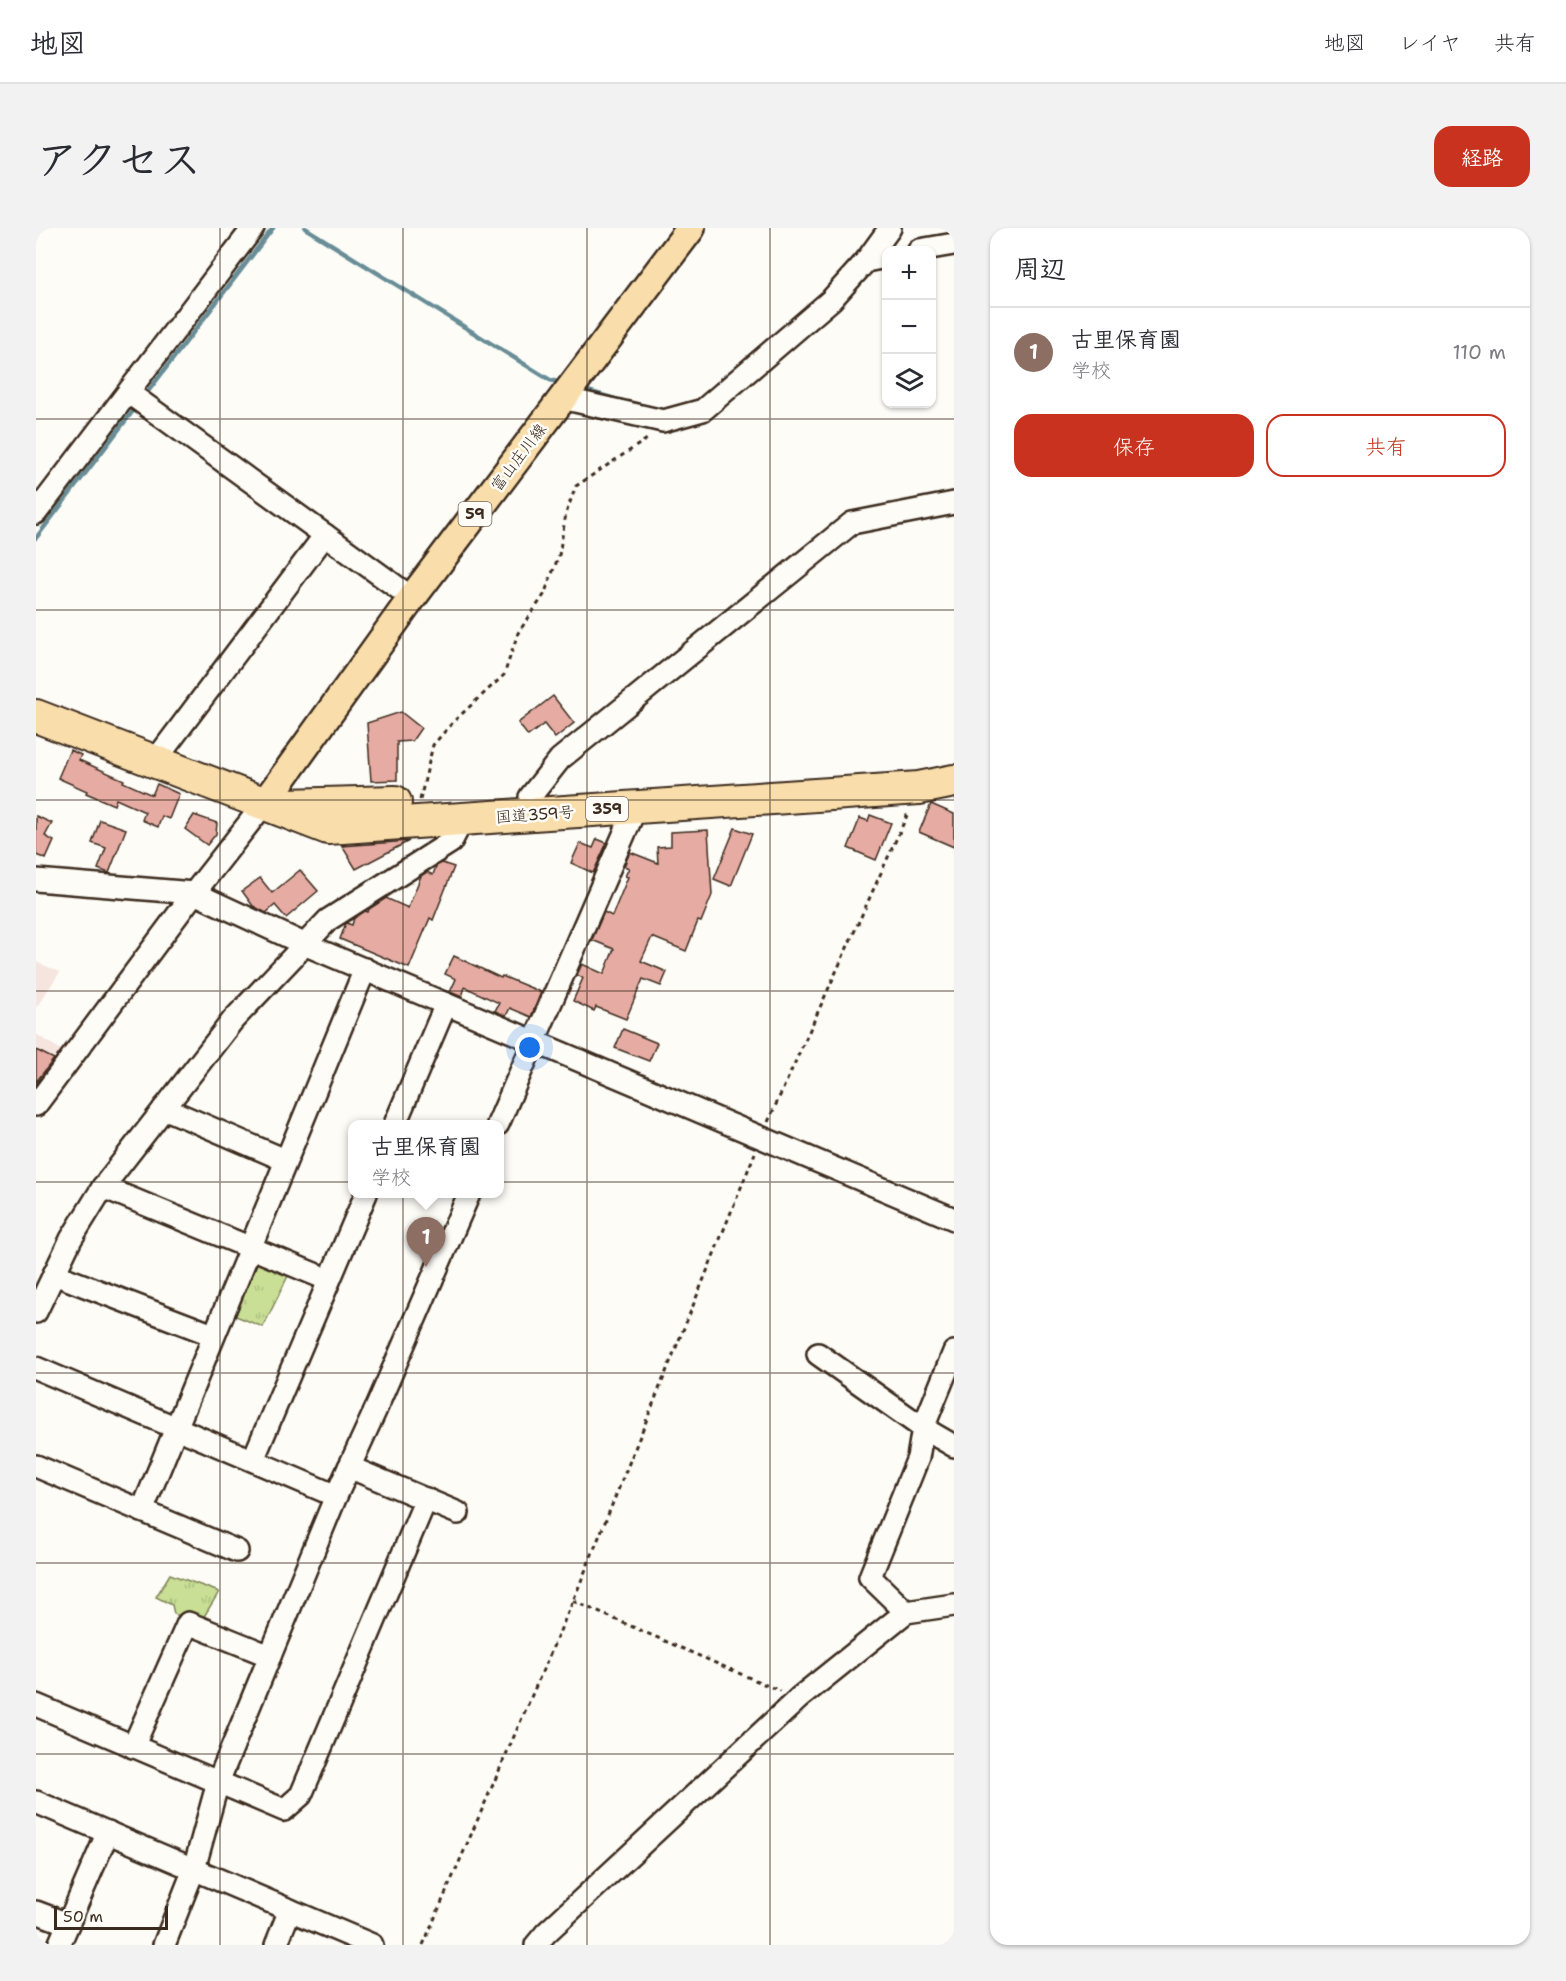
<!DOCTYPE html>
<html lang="ja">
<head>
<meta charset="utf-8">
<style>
  :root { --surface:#fff; --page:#f2f2f3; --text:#2b2b33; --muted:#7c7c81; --line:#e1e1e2; --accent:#c8321e }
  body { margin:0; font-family:"Shantell Sans","Klee One",sans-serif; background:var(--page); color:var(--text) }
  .controls { position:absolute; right:18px; top:18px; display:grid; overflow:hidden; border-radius:12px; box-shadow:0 2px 4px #0004 }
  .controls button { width:54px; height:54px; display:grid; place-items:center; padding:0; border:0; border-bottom:2px solid var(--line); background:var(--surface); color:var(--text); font:30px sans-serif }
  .scale { position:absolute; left:18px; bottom:15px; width:114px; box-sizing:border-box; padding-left:6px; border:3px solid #3b2a1e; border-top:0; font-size:16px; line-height:21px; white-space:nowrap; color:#3b2a1e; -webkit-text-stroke:4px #fdfcf7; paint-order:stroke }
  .you { position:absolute; left:494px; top:820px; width:21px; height:21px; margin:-15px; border:4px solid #fff; border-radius:50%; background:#1a73e8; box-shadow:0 0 0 9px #1a73e833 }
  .badge { display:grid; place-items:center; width:39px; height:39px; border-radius:50%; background:var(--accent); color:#fff; font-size:20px; font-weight:700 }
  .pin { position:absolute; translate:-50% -50px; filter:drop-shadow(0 2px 3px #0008) }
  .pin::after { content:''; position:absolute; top:32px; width:21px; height:18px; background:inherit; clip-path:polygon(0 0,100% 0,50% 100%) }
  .popup { position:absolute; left:312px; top:892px; width:156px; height:78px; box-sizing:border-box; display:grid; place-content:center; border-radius:12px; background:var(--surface); filter:drop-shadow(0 2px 4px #0005); font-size:20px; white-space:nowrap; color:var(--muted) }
  .popup b { font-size:22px; color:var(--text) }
  .popup::after { content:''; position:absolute; left:50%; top:100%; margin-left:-12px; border:12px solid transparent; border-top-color:var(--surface) }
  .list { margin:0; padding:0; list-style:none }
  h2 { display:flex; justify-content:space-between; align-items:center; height:78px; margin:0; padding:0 24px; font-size:26px }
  h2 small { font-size:20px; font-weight:400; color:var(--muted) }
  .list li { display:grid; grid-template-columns:39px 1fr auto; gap:18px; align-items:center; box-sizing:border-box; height:90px; padding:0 24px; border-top:2px solid var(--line) }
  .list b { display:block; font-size:22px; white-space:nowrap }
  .list p { margin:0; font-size:20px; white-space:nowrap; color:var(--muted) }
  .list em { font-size:20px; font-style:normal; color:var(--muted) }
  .actions { display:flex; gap:12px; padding:18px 24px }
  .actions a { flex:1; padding:14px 0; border:2px solid var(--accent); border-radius:18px; text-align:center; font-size:21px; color:var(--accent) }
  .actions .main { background:var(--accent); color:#fff }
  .icon { flex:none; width:33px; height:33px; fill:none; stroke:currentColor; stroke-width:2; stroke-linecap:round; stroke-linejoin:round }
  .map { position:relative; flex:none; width:918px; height:1717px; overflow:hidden; border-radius:18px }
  header { display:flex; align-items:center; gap:36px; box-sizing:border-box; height:84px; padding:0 30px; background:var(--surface); border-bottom:2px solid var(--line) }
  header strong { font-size:28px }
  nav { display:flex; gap:33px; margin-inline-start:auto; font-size:21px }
  .intro { display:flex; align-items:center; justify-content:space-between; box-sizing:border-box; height:144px; padding:0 36px }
  h1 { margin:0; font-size:42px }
  .button { padding:15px 27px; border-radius:18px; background:var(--accent); color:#fff; font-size:21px; font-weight:700 }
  main { display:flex; gap:36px; padding:0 36px }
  aside { flex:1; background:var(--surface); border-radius:18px; box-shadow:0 2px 4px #0004 }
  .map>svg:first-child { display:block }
  .built { fill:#f6e4de }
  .park { fill:url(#park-tufts); stroke:#82845a; stroke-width:1.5 }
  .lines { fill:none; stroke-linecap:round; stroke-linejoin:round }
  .stream { stroke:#678d96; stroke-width:4.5 }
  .building { fill:#e6aca3; stroke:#3b2a1e; stroke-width:1.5 }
  .minor-casing { stroke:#3b2a1e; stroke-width:26 }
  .major-casing { stroke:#3b2a1e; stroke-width:32 }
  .highway-casing { stroke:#3b2a1e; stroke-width:36 }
  .path { stroke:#3b2a1e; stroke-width:3; stroke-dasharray:4.5 4.5; stroke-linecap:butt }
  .minor { stroke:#fdfcf7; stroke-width:21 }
  .major { stroke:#f9deab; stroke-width:27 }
  .highway { stroke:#f9deab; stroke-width:32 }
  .grid { fill:none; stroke:#3b2a1e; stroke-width:1.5; stroke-opacity:0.55 }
  .labels { text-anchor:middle; stroke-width:5; stroke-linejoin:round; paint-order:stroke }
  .shield { fill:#fdfcf7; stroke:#75695f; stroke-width:1.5 }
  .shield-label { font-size:15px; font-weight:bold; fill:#3b2a1e }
  .street-label { font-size:16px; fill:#3b2a1e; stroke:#fdfcf7 }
</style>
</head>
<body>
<header>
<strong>地図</strong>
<nav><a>地図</a><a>レイヤ</a><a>共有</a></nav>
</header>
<div class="intro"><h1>アクセス</h1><a class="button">経路</a></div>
<main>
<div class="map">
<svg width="918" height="1717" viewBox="0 0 918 1717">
  <defs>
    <pattern id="park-tufts" width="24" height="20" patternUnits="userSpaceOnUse" patternTransform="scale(1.5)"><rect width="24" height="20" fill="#c8df95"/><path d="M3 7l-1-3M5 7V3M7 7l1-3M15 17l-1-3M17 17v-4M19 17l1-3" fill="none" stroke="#adc080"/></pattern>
  </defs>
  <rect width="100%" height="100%" fill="#fdfcf7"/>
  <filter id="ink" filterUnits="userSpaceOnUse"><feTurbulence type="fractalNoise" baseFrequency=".0167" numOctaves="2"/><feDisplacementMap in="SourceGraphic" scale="12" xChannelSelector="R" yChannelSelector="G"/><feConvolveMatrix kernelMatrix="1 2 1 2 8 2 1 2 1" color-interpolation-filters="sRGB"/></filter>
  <g filter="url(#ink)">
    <g class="built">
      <path d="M0,734L24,744L0,780Z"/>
      <path d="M0,806L25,822L0,857Z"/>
    </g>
    <g class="park">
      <path d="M219,1032L253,1046L227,1099L195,1086Z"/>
      <path d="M134,1346L183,1364L164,1395L138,1386L136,1377L120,1369Z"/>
    </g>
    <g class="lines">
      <g class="stream">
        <path d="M269,0L514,152L525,155"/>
        <path d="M678,159L720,123"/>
        <path d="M545,161L586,173"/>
        <path d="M107,170L237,0"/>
        <path d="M0,310L100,179"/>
      </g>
    </g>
    <g class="building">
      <path d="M517,468L538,495L519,510L508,496L492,508L482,495Z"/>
      <path d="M365,484L385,500L376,513L361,514V552L335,553L331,495Z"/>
      <path d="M34,522L45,527L43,532L88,552L87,554L116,567L121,556L143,566L133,591L126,588L122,599L106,592L109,584L80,571L78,577L50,565L51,563L22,550Z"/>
      <path d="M895,576L918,586V619L883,604Z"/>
      <path d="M158,587L181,595L180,606L171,617L149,601Z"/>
      <path d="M834,587L855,595L840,632L812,620L824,590L832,593Z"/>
      <path d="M0,588L16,595L9,608L18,613L10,631L0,627Z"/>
      <path d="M64,592L90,601L73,645L62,641L70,620L56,615Z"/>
      <path d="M699,600L716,606L695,658L678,651Z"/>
      <path d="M672,602L676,667L665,694L662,693L650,723L616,709L605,733L631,744L625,758L607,751L590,791L560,779L558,783L537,773L547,750L541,747L546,736L568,746L578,721L556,712L568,684L576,688L592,649L589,648L593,640L588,638L594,624L622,635L621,619L635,618V604Z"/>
      <path d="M561,611L571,615L557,645L535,635L544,615L557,620Z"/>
      <path d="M373,613L320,641L306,618Z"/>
      <path d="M406,635L418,639L397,692L394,690L373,740L304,711L310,695L316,697L318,690L329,683L332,684L333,681L350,670L372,680L385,648L391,644L397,647L400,638Z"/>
      <path d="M264,642L282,663L250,690L239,677L230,685L217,678L206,663L224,650L236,665Z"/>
      <path d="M418,728L465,750L466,748L505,764L495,789L474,780L470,788L459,783L463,775L429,759L426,769L414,764L420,751L409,746Z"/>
      <path d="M587,801L621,815L613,833L579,820Z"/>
      <path d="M0,822L18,831L0,854Z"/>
    </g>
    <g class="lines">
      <defs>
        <g id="minor">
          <path d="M883,22L918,16"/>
          <path d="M830,33L854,0"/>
          <path d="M93,165L376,370"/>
          <path d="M526,170L627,193L667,182L795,72L830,33L850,29"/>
          <path d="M0,285L217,0"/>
          <path d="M119,533L289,307"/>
          <path d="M494,569L524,531L816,295L918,275"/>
          <path d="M0,652L158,665L268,716L918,991"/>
          <path d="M0,877L158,665L228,576"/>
          <path d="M128,880L249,932"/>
          <path d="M359,896L410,776"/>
          <path d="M462,896L600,579"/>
          <path d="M67,959L293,1052"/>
          <path d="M18,1046L177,1107"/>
          <path d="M0,1084L35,1011L67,959L197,792L292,692L415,614L427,591"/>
          <path d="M782,1126L887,1200L918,1218"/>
          <path d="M0,1140L300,1268"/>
          <path d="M217,1232L330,966"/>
          <path d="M0,1238L201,1323"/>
          <path d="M313,1239L422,1285"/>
          <path d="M106,1283L329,741"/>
          <path d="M870,1384L834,1349L882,1230L887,1200L918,1124"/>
          <path d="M0,1477L248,1582L265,1567L390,1271"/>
          <path d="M97,1519L152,1395L234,1428"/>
          <path d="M0,1574L336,1717"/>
          <path d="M0,1684L32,1696"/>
          <path d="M23,1717L72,1604"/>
          <path d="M128,1717L158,1641L182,1554L300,1268L339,1183L433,966"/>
          <path d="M240,1717L254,1682"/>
          <path d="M500,1717L510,1705L763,1470L870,1384L918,1377"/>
        </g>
        <path id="major" d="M228,576L376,370L655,0"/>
        <g id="highway">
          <path d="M0,488L292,600L883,560L918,553"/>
          <path d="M250,577L359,574"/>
        </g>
      </defs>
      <use href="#minor" class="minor-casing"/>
      <use href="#major" class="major-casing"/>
      <use href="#highway" class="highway-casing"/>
      <g class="path">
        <path d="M384,572L397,517L418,493L468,447L482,405L508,367L523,327L530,285L540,258L614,209"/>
        <path d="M732,894L873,583"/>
        <path d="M537,1373L744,1463"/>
        <path d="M387,1717L537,1373L719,925"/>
      </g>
      <use href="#minor" class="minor"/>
      <use href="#major" class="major"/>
      <use href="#highway" class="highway"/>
    </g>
  </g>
  <path class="grid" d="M184,0V1717M367,0V1717M551,0V1717M734,0V1717M0,191H918M0,382H918M0,572H918M0,763H918M0,954H918M0,1145H918M0,1335H918M0,1526H918"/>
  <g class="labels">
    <g class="shield">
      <rect x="422.5" y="274" width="33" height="24" rx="4.5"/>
      <rect x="550" y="569" width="42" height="24" rx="4.5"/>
    </g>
    <g class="shield-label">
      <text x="439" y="291">59</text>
      <text x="571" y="586">359</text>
    </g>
    <g class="street-label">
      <text transform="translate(482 229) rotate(-53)" y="6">富山庄川線</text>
      <text transform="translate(499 586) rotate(-4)" y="6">国道359号</text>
    </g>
  </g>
</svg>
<div class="controls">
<button>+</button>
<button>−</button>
<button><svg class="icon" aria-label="layers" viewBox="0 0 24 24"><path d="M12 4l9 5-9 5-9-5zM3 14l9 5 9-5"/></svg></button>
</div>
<div class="scale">50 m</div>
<div class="you"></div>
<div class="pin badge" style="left:390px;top:1039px;background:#8d6e63">1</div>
<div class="popup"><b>古里保育園</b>学校</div>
</div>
<aside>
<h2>周辺<small></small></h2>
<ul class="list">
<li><span class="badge" style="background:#8d6e63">1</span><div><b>古里保育園</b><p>学校</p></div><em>110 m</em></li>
</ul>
<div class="actions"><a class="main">保存</a><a>共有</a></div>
</aside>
</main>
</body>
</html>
